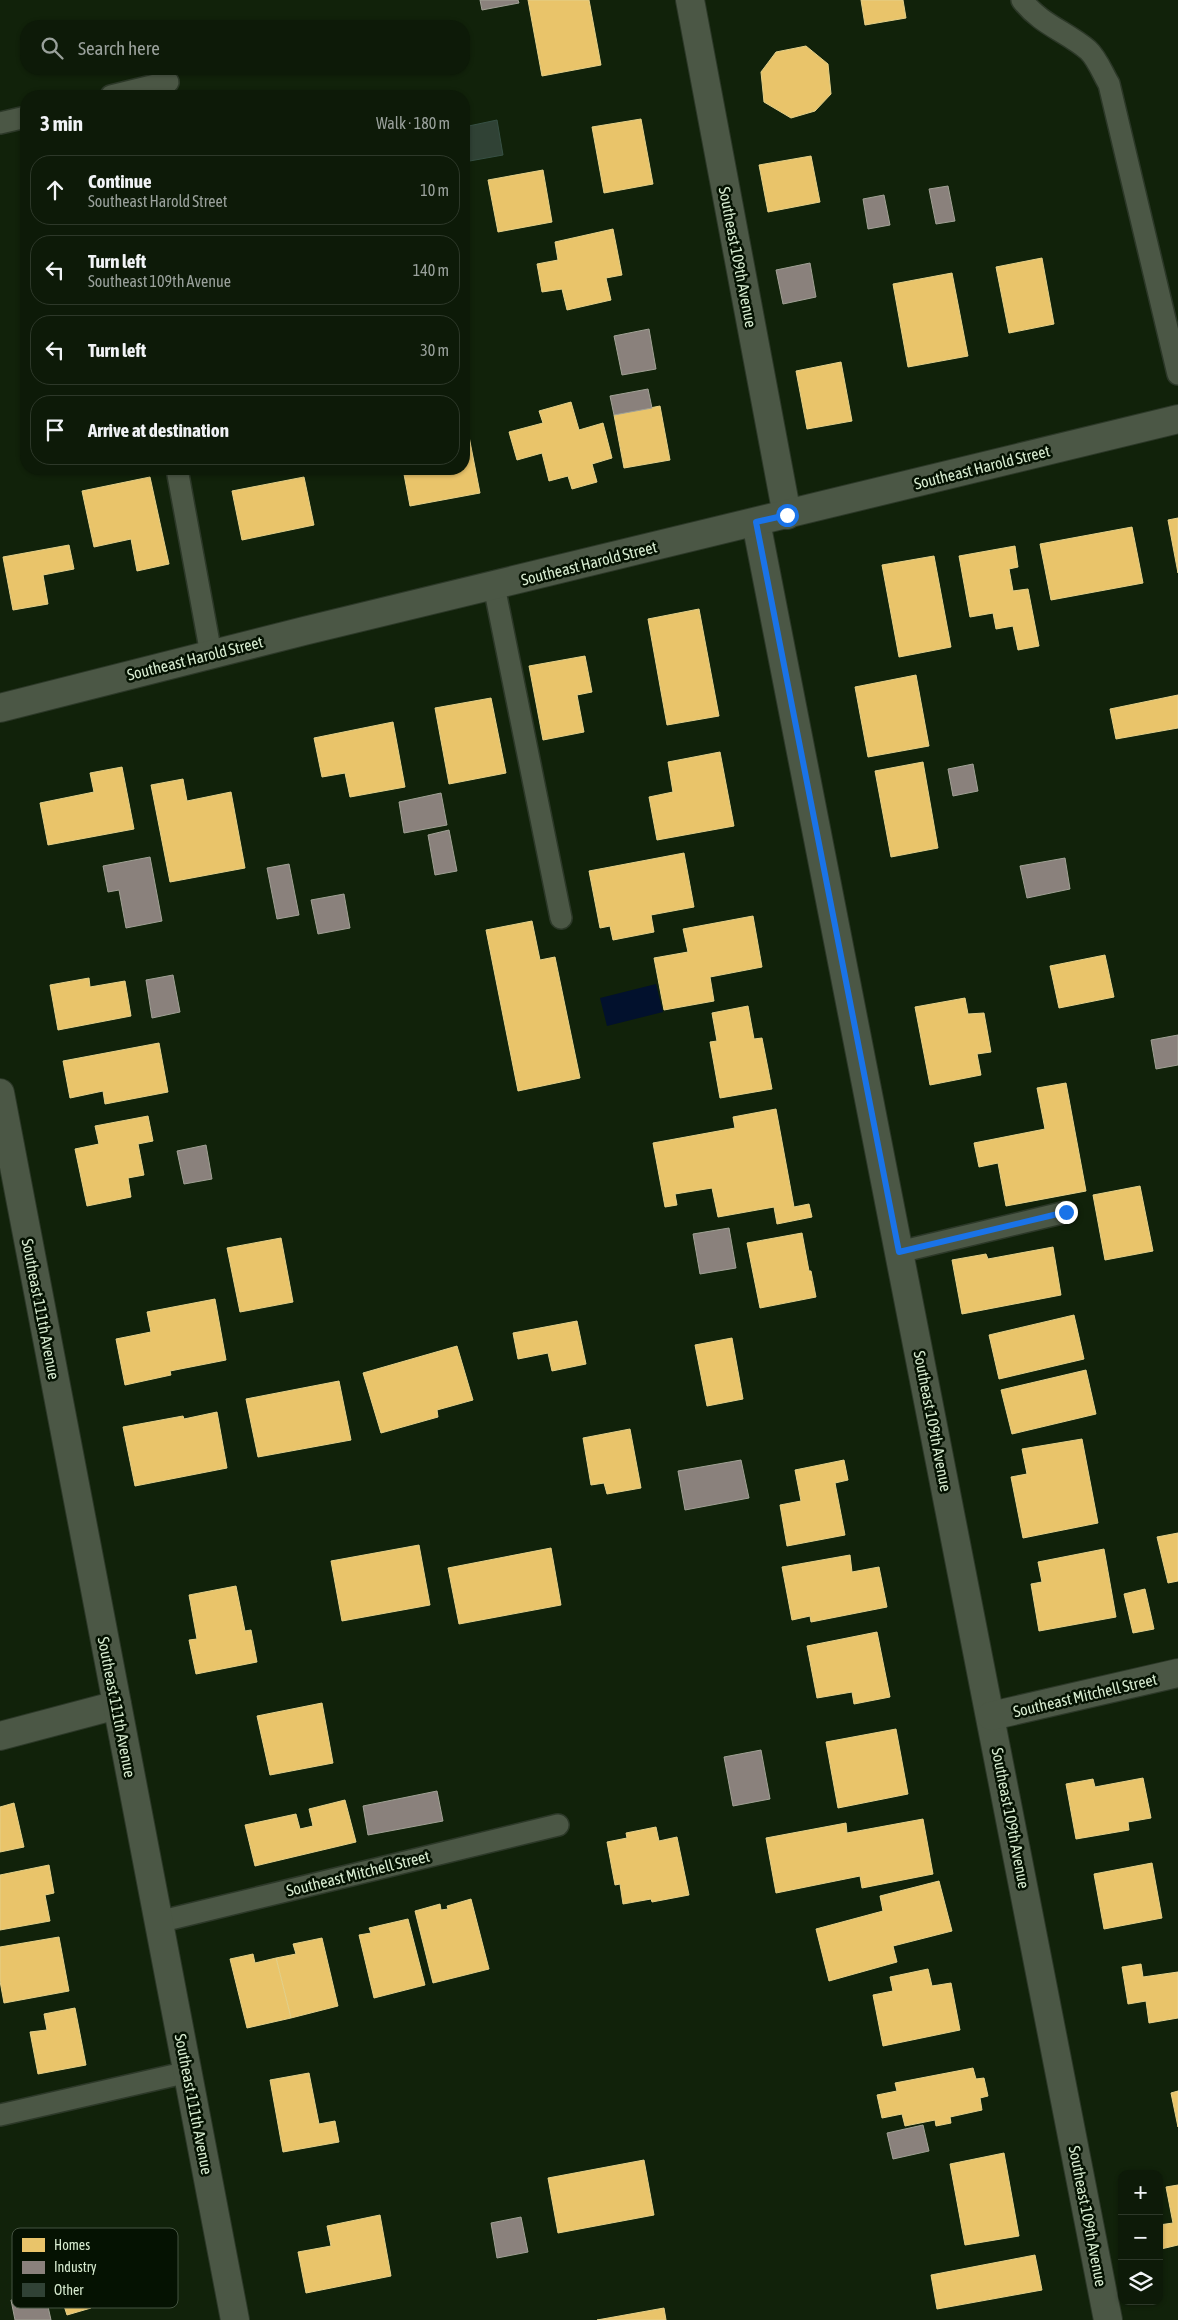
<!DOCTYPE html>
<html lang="en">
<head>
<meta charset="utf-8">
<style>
  :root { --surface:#0d1a08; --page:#162312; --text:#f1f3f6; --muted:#9aa19c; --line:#2d3829 }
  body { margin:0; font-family:"Asap Condensed",sans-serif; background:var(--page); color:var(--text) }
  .controls { position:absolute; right:15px; bottom:15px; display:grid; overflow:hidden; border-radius:10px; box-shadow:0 1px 4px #0004 }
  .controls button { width:45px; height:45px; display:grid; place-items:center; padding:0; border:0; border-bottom:1px solid var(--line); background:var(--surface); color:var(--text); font:25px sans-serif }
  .stop { position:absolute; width:15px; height:15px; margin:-11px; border:4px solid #1a73e8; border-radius:50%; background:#fff }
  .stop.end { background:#1a73e8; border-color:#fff; box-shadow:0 1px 5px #0008 }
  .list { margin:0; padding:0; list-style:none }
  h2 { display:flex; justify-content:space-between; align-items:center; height:65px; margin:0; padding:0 20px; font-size:21px }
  h2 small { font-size:16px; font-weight:400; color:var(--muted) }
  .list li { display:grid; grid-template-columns:32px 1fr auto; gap:15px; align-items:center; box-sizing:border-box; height:70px; margin:0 10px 10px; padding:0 10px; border:1px solid var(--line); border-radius:20px }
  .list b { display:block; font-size:19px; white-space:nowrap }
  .list p { margin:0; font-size:16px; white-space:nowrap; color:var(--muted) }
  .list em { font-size:16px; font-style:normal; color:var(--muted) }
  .icon { flex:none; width:28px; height:28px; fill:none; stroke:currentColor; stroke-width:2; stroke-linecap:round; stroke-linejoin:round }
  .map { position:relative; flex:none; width:1178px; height:2320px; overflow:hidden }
  .search { position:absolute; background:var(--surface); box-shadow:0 1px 4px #0004; left:20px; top:20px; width:450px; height:55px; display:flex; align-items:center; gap:12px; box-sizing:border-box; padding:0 18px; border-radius:20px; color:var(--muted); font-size:19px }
  .panel { position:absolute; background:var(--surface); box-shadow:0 1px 4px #0004; left:20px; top:90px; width:450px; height:385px; border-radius:20px }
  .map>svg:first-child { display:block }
  .water { fill:#02112d }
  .homes { fill:#e9c46a; stroke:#e4d089 }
  .industry { fill:#8a817c; stroke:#a1a195 }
  .building { fill:#304235; stroke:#375044 }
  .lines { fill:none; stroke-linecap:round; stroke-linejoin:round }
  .service-casing { stroke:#2c3828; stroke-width:24 }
  .minor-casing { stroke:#2c3828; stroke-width:30 }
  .tertiary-casing { stroke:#2c3828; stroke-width:30 }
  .service { stroke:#4b5745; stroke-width:21 }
  .minor { stroke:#4b5745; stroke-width:28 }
  .tertiary { stroke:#4b5745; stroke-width:28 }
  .route { stroke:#1a73e8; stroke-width:6 }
  .labels { text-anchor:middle; stroke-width:5; stroke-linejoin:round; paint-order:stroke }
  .street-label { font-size:16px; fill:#d7ebd0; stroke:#051202 }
  .key { fill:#051202; stroke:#445340; stroke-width:1 }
  .key-label { font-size:14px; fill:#d7ebd0 }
</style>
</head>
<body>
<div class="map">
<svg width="1178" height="2320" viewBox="0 0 1178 2320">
  <rect width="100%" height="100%" fill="#11220a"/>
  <path class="water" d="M656,984L663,1012L607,1026L600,998Z"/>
  <g class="homes">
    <path d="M528,0H589L601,65L542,76Z"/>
    <path d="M861,0H903L906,18L865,25Z"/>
    <path d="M806,46L828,64L831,94L815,111L791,118L764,102L761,72L776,52Z"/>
    <path d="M641,119L653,184L604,193L592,127Z"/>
    <path d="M811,156L820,202L768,212L759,165Z"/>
    <path d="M543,170L552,222L498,232L488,180Z"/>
    <path d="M613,229L622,275L606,278L611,300L567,310L562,289L542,292L537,264L558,260L555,242Z"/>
    <path d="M1042,258L1054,324L1009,333L996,267Z"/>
    <path d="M952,273L968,356L908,367L893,284Z"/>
    <path d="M841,362L852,421L807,429L796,371Z"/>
    <path d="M571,402L579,430L603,423L612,458L592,464L597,482L572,489L568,476L549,481L542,453L517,460L509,432L543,423L539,411Z"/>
    <path d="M660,406L670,460L624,468L614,415Z"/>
    <path d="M466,421L480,493L410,506L403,469H464V422Z"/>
    <path d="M150,477L169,564L137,571L131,539L94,547L82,491Z"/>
    <path d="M304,477L314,525L242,540L232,491Z"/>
    <path d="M1178,518V573L1168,520Z"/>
    <path d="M1132,527L1143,583L1051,600L1040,544Z"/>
    <path d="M69,545L74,569L43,575L48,604L13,610L3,557Z"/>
    <path d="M1015,546L1018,567L1009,569L1013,591L1028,589L1039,646L1018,650L1013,626L996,629L993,613L970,617L959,556Z"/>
    <path d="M934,556L951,647L899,657L882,565Z"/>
    <path d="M699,609L719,716L667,725L648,619Z"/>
    <path d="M585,656L592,692L577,695L584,732L543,740L529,666Z"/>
    <path d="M916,675L929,746L868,757L855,687Z"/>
    <path d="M1178,695V728L1116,739L1110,709Z"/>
    <path d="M491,698L506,773L449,784L435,708Z"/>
    <path d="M393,722L405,787L350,797L345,773L322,777L314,738Z"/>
    <path d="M720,752L734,826L657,840L649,797L673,792L668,762Z"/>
    <path d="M923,762L938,848L891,857L875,771Z"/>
    <path d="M122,767L134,829L48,845L40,803L94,792L90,773Z"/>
    <path d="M183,779L187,801L231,792L245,868L170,882L151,785Z"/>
    <path d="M684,853L694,907L651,915L654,932L613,940L610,926L600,928L589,871Z"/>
    <path d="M753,916L762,967L710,977L714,1001L664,1010L654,958L688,952L683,929Z"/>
    <path d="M532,921L540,960L555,957L580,1078L518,1091L486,930Z"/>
    <path d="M1105,955L1114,997L1059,1008L1050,966Z"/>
    <path d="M89,978L90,987L125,981L131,1016L58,1030L50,985Z"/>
    <path d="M965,998L968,1014L984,1013L991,1052L977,1054L981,1075L930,1085L915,1007Z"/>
    <path d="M748,1006L754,1039L762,1038L772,1089L720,1098L710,1042L717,1041L712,1013Z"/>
    <path d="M159,1043L168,1092L105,1104L103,1091L70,1098L63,1061Z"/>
    <path d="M1066,1083L1086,1191L1006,1206L998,1163L979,1167L974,1143L1045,1129L1037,1088Z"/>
    <path d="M776,1109L794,1207L809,1204L812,1217L777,1224L774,1207L718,1217L712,1188L675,1194L677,1205L665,1207L653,1143L735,1128L733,1117Z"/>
    <path d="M148,1116L153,1141L138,1144L144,1175L128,1178L131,1197L87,1206L75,1149L99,1144L95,1126Z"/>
    <path d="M1140,1186L1153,1251L1105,1260L1093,1195Z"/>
    <path d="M802,1233L809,1271H811L816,1297L760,1308L747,1243Z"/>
    <path d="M281,1238L293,1302L240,1312L227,1248Z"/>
    <path d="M1053,1247L1061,1295L962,1314L952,1260L986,1254L988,1259Z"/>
    <path d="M215,1299L226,1360L170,1371L171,1375L125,1385L116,1339L151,1332L147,1312Z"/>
    <path d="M1074,1315L1084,1359L999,1379L989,1335Z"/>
    <path d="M577,1321L586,1364L552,1371L548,1353L518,1359L513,1333Z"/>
    <path d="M732,1338L743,1399L707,1406L695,1345Z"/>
    <path d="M457,1346L473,1400L437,1410L438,1417L381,1433L363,1373Z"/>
    <path d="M1086,1370L1096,1414L1012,1434L1001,1390Z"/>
    <path d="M339,1381L351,1440L258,1457L246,1399Z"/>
    <path d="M217,1412L227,1468L135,1486L123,1427L183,1416L184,1419Z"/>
    <path d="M630,1429L641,1488L607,1494L604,1483L591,1485L583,1438Z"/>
    <path d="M1082,1439L1098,1523L1023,1538L1011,1477L1027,1474L1022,1449Z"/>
    <path d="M844,1460L848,1480L835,1483L845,1535L787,1546L780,1505L801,1501L795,1470Z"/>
    <path d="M1178,1533V1581L1168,1583L1157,1537Z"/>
    <path d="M419,1545L430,1605L342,1621L331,1561Z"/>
    <path d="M551,1548L561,1605L459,1624L448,1568Z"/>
    <path d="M1104,1549L1116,1617L1039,1631L1031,1584L1042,1582L1038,1562Z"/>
    <path d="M850,1555L852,1572L879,1567L887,1607L811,1622L810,1616L792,1620L782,1567Z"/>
    <path d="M236,1586L245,1631L251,1630L257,1662L196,1674L189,1640L197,1639L189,1595Z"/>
    <path d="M1145,1589L1154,1629L1133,1633L1124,1594Z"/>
    <path d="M877,1632L890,1697L854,1704L852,1692L817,1698L807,1646Z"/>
    <path d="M322,1703L333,1763L270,1775L257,1716Z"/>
    <path d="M896,1729L908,1794L838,1808L826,1742Z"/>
    <path d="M1143,1778L1151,1818L1128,1822L1129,1830L1076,1839L1066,1784L1093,1779L1095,1787Z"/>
    <path d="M345,1800L356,1842L255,1866L245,1825L296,1814L300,1829L313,1826L309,1809Z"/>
    <path d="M14,1803L24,1847L0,1852V1807Z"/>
    <path d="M923,1819L933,1874L862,1888L860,1876L776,1893L766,1838L846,1823L847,1833Z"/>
    <path d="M656,1827L659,1841L677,1837L689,1895L652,1902L651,1899L623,1904L620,1884L615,1885L607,1842L627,1838L626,1833Z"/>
    <path d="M1152,1863L1162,1918L1104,1929L1094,1874Z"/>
    <path d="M49,1865L54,1893L45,1895L50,1921L0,1930V1875Z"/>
    <path d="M939,1881L952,1931L893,1946L897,1962L829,1981L816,1929L883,1911L880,1896Z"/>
    <path d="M471,1899L489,1969L433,1983L415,1911L440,1904L441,1910L448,1909L447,1906Z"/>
    <path d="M408,1919L425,1985L374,1998L359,1935L371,1933L369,1928Z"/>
    <path d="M59,1937L69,1991L4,2003L0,1981V1947Z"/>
    <path d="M322,1938L338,2006L291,2018L276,1958L296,1954L293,1944Z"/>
    <path d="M253,1954L255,1963L276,1958L291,2018L247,2028L230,1959Z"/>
    <path d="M1141,1964L1143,1977L1178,1972V2018L1149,2023L1146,2001L1128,2004L1122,1967Z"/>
    <path d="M928,1969L932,1986L951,1983L960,2030L883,2046L873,1995L893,1991L890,1977Z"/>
    <path d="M75,2008L86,2065L38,2074L30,2032L47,2030L44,2014Z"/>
    <path d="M973,2068L976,2079L984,2078L988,2096L980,2098L982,2110L950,2117L951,2123L936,2126L935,2120L905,2126L902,2114L882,2118L877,2095L897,2091L895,2083Z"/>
    <path d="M309,2073L319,2124L335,2121L339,2142L283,2152L270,2080Z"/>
    <path d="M1178,2091V2127L1171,2093Z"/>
    <path d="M1004,2153L1019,2236L965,2245L950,2164Z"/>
    <path d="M644,2160L654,2215L558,2233L548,2178Z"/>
    <path d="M1178,2185V2245L1161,2249L1159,2225L1173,2223L1166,2187Z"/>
    <path d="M380,2215L391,2276L306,2293L298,2252L331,2246L327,2226Z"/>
    <path d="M117,2242L129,2282L87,2295L91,2308L67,2315L50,2263Z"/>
    <path d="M1035,2255L1042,2290L937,2309L931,2275Z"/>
    <path d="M664,2308L666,2320H597Z"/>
  </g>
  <g class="industry">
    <path d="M480,0H518L519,3L482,10Z"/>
    <path d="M948,186L955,221L936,224L929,189Z"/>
    <path d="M884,195L890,225L868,229L863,199Z"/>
    <path d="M810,263L816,297L783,304L776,270Z"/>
    <path d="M649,329L656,369L622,375L614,336Z"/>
    <path d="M648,389L652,408L614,415L610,396Z"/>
    <path d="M973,764L978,791L953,796L948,769Z"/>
    <path d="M441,793L447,825L404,833L399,802Z"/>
    <path d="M449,830L457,871L435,875L428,835Z"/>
    <path d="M150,857L162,921L126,928L119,890L108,892L103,866Z"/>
    <path d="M1065,858L1070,889L1027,898L1020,866Z"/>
    <path d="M289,864L299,915L277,919L267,868Z"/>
    <path d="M344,894L350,928L318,934L311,900Z"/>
    <path d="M173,975L180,1012L152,1018L146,980Z"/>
    <path d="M1178,1035V1065L1156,1069L1151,1040Z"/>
    <path d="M206,1145L212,1179L184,1184L177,1151Z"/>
    <path d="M729,1228L736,1268L700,1274L693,1234Z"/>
    <path d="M741,1460L749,1498L685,1510L678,1471Z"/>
    <path d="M761,1750L770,1799L733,1806L724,1757Z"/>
    <path d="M437,1791L443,1821L368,1835L363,1806Z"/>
    <path d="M923,2125L929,2151L893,2159L887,2133Z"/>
    <path d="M521,2217L528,2252L497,2258L491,2223Z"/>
    <path d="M45,2293L51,2320H15L11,2300Z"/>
  </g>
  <path class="building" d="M497,120L503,155L464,162V127Z"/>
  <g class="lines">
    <defs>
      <g id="service">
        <path d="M1022,0C1040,24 1067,32 1088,50C1097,58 1103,74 1109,84L1178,374"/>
        <path d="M111,96L168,82"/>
        <path d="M0,123L26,117"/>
        <path d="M177,469L211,654"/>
        <path d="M494,586L561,918"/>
        <path d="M899,1252L1066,1212"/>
        <path d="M158,1922L558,1825"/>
        <path d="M0,2115L188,2072"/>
      </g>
      <g id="minor">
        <path d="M690,0L787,515"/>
        <path d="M756,522L1108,2320"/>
        <path d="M991,1716L1178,1673"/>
        <path d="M0,1736L117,1705"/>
      </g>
      <g id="tertiary">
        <path d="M0,708L304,631L1178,419"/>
        <path d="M0,1093L235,2320"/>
      </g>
    </defs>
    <use href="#service" class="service-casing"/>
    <use href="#minor" class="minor-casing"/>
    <use href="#tertiary" class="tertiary-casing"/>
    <use href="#service" class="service"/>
    <use href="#minor" class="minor"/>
    <use href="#tertiary" class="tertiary"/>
  </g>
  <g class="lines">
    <path class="route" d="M787,515L756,522L899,1252L1066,1212"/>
  </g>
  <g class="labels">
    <g class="street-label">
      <text transform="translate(738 257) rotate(79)" y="6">Southeast 109th Avenue</text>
      <text transform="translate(982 467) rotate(-14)" y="6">Southeast Harold Street</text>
      <text transform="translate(589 563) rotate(-14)" y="6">Southeast Harold Street</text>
      <text transform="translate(195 658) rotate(-14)" y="6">Southeast Harold Street</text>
      <text transform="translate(41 1309) rotate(79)" y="6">Southeast 111th Avenue</text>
      <text transform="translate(933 1421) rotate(79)" y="6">Southeast 109th Avenue</text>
      <text transform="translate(1085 1695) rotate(-13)" y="6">Southeast Mitchell Street</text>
      <text transform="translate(117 1707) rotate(79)" y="6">Southeast 111th Avenue</text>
      <text transform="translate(1011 1818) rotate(79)" y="6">Southeast 109th Avenue</text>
      <text transform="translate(358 1873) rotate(-14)" y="6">Southeast Mitchell Street</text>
      <text transform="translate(194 2104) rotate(79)" y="6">Southeast 111th Avenue</text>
      <text transform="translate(1088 2216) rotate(79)" y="6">Southeast 109th Avenue</text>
    </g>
  </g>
  <rect x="12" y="2228" width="166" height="80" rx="8" class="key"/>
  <rect x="22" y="2238" width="23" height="14" fill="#e9c46a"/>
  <rect x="22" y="2261" width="23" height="13" fill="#8a817c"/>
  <rect x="22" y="2283" width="23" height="14" fill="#304235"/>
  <g class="key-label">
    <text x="54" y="2250">Homes</text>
    <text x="54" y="2272">Industry</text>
    <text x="54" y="2295">Other</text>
  </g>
</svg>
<div class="controls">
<button>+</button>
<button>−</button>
<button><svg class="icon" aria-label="layers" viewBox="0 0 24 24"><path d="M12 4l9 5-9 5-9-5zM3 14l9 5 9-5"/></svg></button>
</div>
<div class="stop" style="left:787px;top:515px"></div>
<div class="stop end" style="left:1066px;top:1212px"></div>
<div class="search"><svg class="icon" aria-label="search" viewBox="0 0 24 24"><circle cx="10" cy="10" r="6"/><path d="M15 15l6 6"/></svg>Search here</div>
<section class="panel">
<h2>3 min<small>Walk · 180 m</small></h2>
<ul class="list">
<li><svg class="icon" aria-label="ahead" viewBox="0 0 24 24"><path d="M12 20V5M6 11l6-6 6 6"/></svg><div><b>Continue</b><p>Southeast Harold Street</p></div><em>10 m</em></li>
<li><svg class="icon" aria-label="left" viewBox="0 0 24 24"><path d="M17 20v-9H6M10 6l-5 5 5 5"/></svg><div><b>Turn left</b><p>Southeast 109th Avenue</p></div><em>140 m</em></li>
<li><svg class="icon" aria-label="left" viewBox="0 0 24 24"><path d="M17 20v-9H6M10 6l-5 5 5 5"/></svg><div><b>Turn left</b></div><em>30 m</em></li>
<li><svg class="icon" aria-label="arrive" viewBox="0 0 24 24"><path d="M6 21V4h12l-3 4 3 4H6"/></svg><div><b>Arrive at destination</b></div></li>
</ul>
</section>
</div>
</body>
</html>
